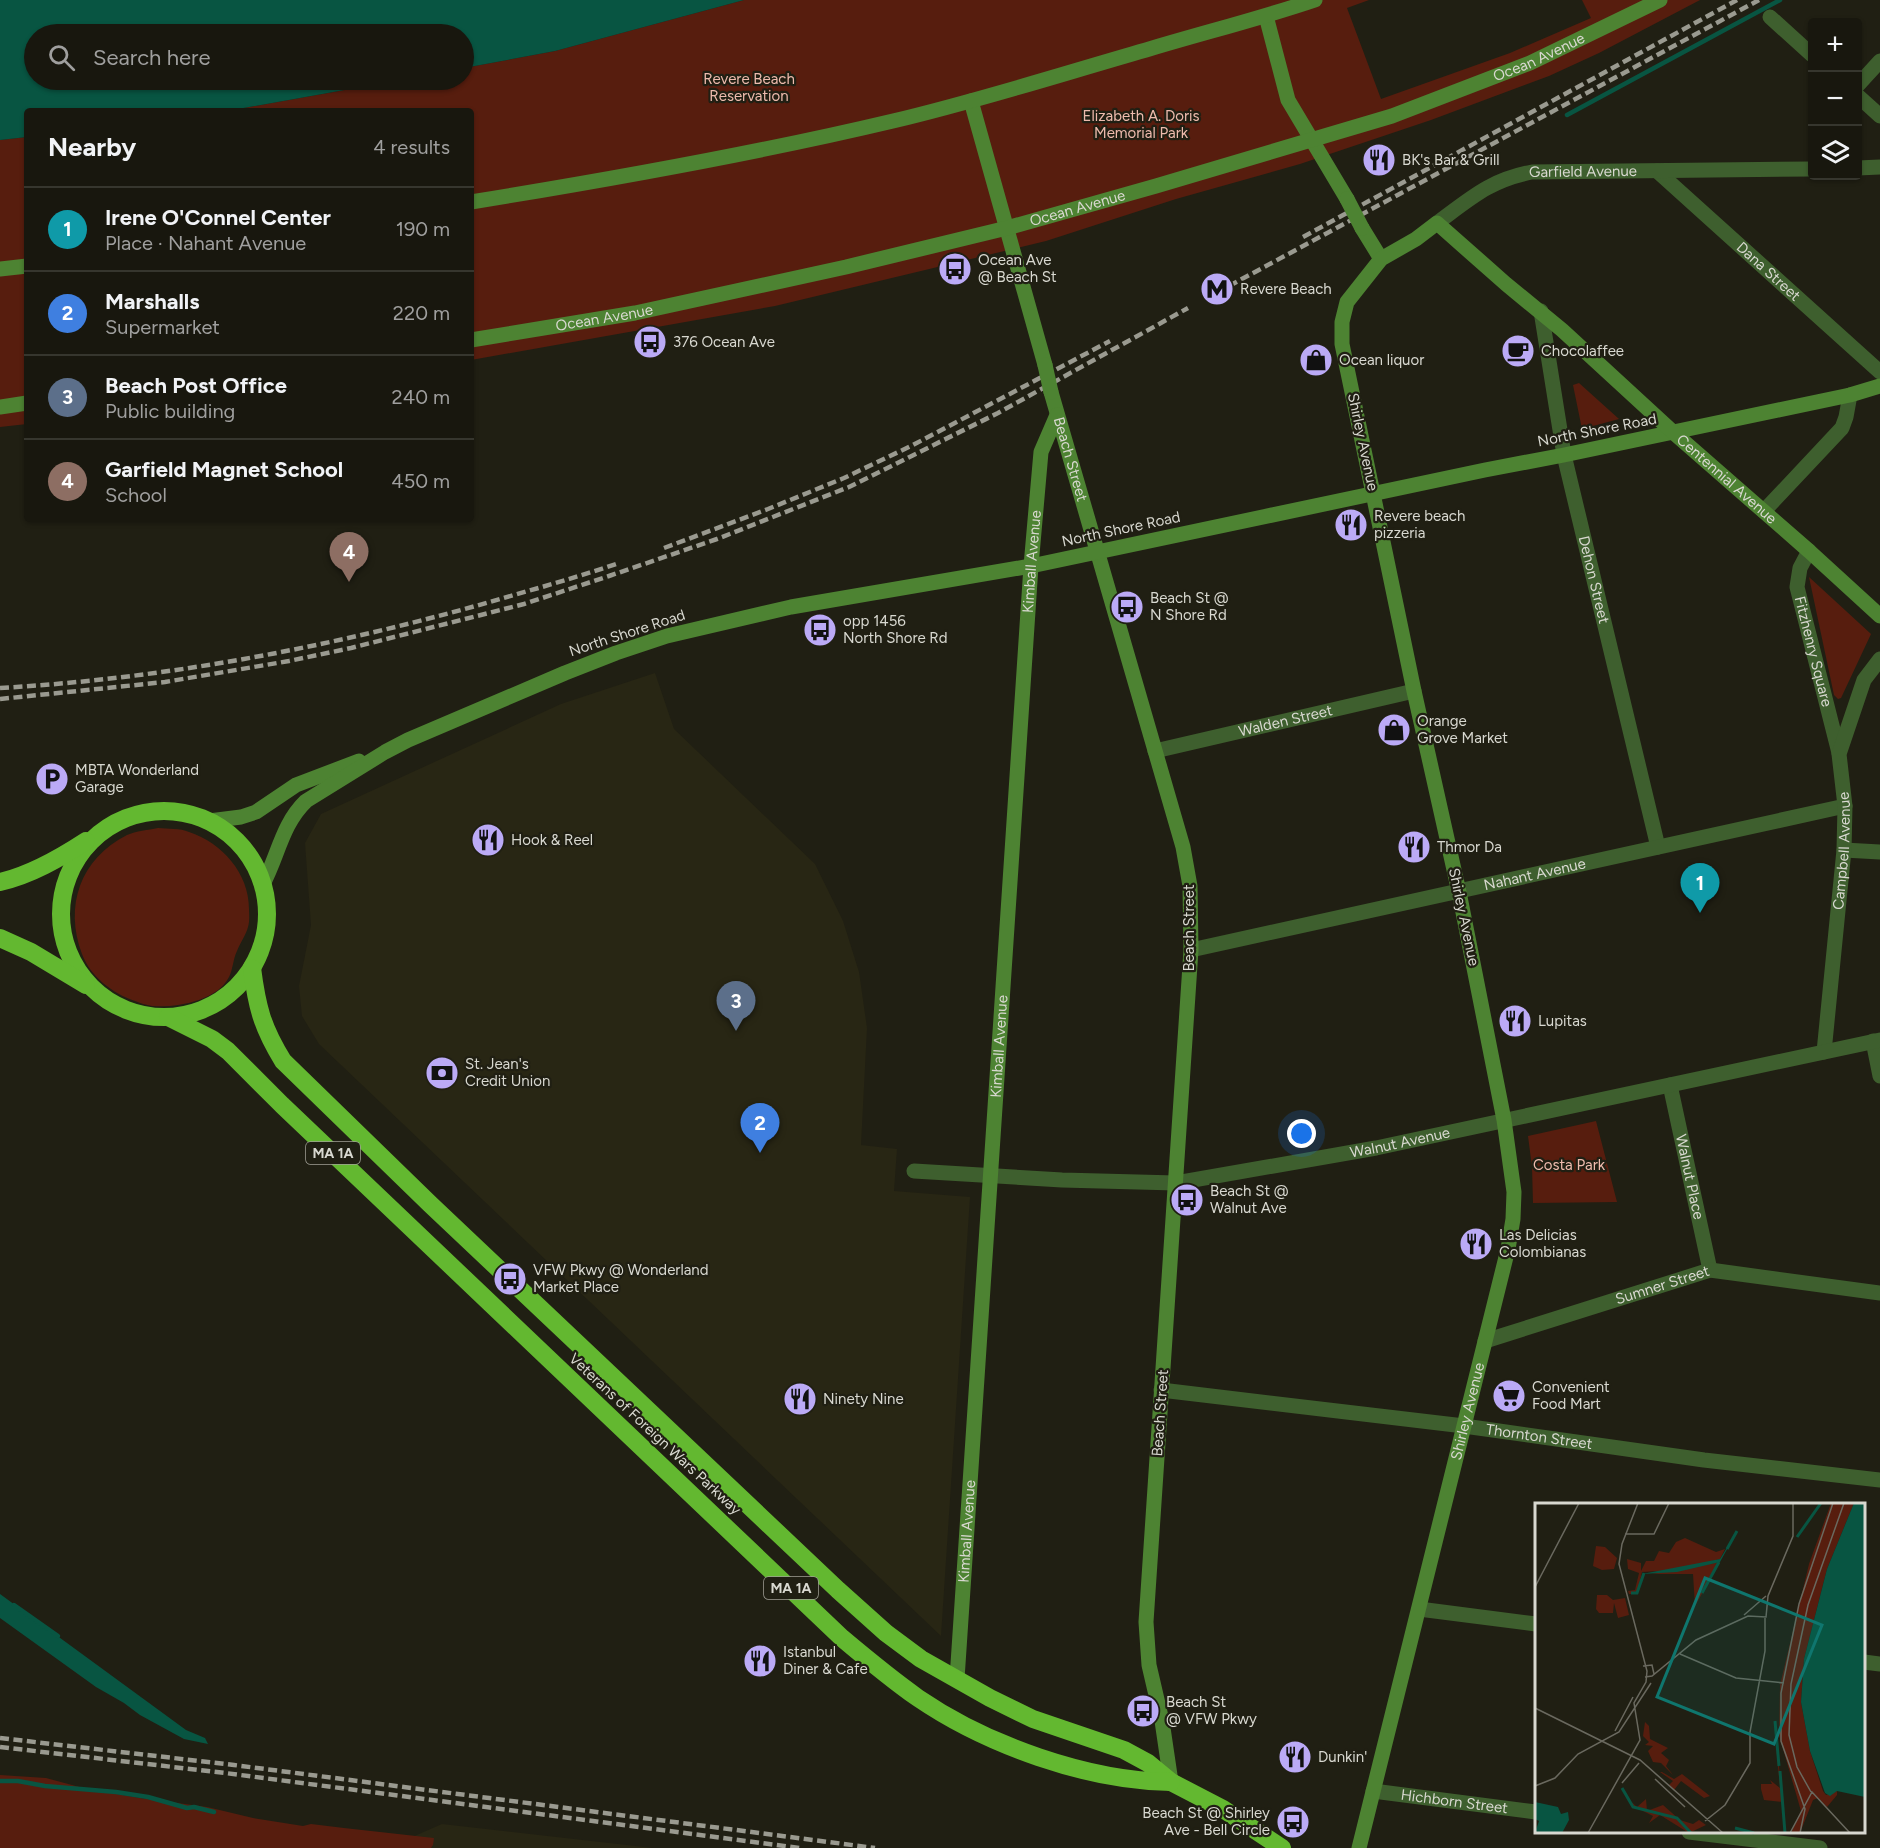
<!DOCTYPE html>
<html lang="en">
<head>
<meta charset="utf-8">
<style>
  :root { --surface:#18170e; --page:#212017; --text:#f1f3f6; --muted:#9f9f9e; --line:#36362e; --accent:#bbaaf6 }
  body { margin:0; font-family:Figtree,sans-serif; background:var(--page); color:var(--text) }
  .controls { position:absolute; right:18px; top:18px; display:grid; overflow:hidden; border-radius:6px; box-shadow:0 2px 4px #0004 }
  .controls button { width:54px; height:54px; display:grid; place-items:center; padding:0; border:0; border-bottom:2px solid var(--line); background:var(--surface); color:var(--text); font:30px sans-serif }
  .you { position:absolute; left:1302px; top:1134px; width:21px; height:21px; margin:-15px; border:4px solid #fff; border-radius:50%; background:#1a73e8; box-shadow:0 0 0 9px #1a73e833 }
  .badge { display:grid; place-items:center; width:39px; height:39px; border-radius:50%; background:var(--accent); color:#fff; font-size:20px; font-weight:700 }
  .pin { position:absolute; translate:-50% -50px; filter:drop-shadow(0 2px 3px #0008) }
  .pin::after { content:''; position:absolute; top:32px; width:21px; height:18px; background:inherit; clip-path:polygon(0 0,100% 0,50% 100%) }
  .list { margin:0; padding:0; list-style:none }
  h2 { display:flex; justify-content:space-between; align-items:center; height:78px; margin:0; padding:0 24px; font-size:26px }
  h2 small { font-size:20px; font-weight:400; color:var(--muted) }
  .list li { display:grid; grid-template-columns:39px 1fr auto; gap:18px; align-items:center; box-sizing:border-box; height:84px; padding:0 24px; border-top:2px solid var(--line) }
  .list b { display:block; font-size:22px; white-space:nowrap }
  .list p { margin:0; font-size:20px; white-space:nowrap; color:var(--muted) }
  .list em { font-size:20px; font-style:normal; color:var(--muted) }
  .icon { flex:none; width:33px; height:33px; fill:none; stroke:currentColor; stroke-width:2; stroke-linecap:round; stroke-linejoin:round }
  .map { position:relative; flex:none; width:1880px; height:1848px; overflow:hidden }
  .search { position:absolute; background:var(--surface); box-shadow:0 2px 4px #0004; left:24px; top:24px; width:450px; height:66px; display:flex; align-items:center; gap:15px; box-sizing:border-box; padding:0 21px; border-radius:33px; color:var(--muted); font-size:22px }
  .panel { position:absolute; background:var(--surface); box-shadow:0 2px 4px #0004; left:24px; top:108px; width:450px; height:414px; border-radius:6px }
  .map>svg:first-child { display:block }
  .built { fill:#282614 }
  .green { fill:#571d0e }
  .water { fill:#085542 }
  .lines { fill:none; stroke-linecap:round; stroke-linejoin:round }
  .stream { stroke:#085542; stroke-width:4.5 }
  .street { stroke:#3e5f2e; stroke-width:15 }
  .secondary { stroke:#4d8332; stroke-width:15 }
  .highway { stroke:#63b830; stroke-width:18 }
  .rail { stroke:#9a9a90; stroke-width:4.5; stroke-dasharray:9 4.5; stroke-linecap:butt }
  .secondary-bridge { stroke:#4d8332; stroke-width:15 }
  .labels { text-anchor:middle; stroke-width:4.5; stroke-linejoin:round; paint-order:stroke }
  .shield { fill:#201f13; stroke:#a1a097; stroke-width:1.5 }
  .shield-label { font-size:14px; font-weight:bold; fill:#d8d8d0 }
  .street-label { font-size:15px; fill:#d8d8d0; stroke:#201f13 }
  .park-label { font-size:15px; fill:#eebbad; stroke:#201f13 }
  .poi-label { font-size:15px; fill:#d8d8d0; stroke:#201f13; text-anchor:start }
  .inset-river { fill:none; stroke:#085542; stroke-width:3 }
  .inset-road { fill:none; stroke:#6a695f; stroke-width:1.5 }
  .view { fill:#0f766e; fill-opacity:0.15; stroke:#0f766e; stroke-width:3 }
  .inset-edge { fill:none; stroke:#d8d8d0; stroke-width:3 }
</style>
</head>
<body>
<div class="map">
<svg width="1880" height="1848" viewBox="0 0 1880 1848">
  <rect width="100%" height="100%" fill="#201f13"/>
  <g class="built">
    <path d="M655,673L674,729L815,864L843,921L859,972L867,1028L861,1145L897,1149L894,1191L970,1197L941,1636L319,1044L302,1016L299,986L311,925L305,843L321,814L561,704Z"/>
    <path d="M442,1824L653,1848H387Z"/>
  </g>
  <g class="green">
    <path d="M744,0H1369L1347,8L1381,99L1510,53L1591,18L1582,0H1700L1599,53L1549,76L1431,120L1300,164L1176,199L1046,241L775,306L471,360V111H227L400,80H464V68L555,51Z"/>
    <path d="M27,137V424L0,427V140Z"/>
    <path d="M1579,383L1619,419L1582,429L1573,385Z"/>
    <path d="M1809,577L1871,634L1841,698L1838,699L1834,695Z"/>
    <path d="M158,828C168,829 180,828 189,832C222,843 249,873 249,909C249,914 250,921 248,927C246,935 240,943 237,951C233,959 233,969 229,977C217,1001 176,1008 152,1006C146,1005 140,1003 135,1001C113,994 90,976 82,954C64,906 80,859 127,835C136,831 148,830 158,828Z"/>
    <path d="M1596,1121L1617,1202L1533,1203L1532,1167L1528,1136Z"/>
    <path d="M0,1775L46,1778L83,1788L140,1798L207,1807L253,1818L303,1826L311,1824L344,1828L434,1838L433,1845L431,1848H0Z"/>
  </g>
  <g class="water">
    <path d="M0,0H744L555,51L464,68V34H34V80H400L227,111H27V137L0,140Z"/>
    <path d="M0,1594L186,1730L205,1738L208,1744L184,1739L140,1715L124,1703L96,1687L0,1618Z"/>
  </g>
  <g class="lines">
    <g class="stream">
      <path d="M1567,115L1780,0"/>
      <path d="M14,1605L58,1636"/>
      <path d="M0,1781H18L45,1786L116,1792L148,1797L187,1808L194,1807L214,1812"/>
    </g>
    <g class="street">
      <path d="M1770,17L1812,55"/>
      <path d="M1858,85L1880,61"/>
      <path d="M1858,96L1880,116"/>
      <path d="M1858,168L1880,167"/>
      <path id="s1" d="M1657,171L1880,372"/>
      <path id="s2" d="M1437,223C1471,198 1490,180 1532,172L1812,169"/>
      <path id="s3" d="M1541,311L1564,455L1658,847"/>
      <path d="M1764,511L1842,428L1846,417L1850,395"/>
      <path id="s4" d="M1809,551L1800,568L1797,587L1839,753"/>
      <path id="s5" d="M1155,751L1414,691"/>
      <path d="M1844,850L1880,852"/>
      <path id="s6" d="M1191,950L1845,806"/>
      <path d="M1873,1041L1880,1076"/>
      <path id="s7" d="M1824,1052L1844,850L1845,806L1839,754L1864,680L1880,659"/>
      <path id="s8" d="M1670,1085L1710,1270"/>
      <path id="s9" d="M914,1171L1062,1180L1176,1183L1376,1148L1880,1040"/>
      <path id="s10" d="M1485,1341L1710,1270L1880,1293"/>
      <path id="s11" d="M1161,1390L1464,1426L1704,1460L1880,1480"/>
      <path d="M1419,1609L1536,1624"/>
      <path d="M1864,1662L1880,1664"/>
      <path id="s12" d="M1373,1791L1536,1812"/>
      <path d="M1689,1832L1820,1848"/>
    </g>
    <g class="secondary">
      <path d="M1266,16L1288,100L1347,199"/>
      <path d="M971,101L1045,365"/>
      <path d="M471,202C613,179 754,154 893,121C978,101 1062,74 1146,50C1202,33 1259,19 1315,0"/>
      <path d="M1362,228L1381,259"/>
      <path d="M0,269L27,266"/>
      <path id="s13" d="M471,340L635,313L846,267L1007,228L1156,186L1392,116L1530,63L1660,0"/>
      <path id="s14" d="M1051,392L1183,847L1190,886L1191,950L1146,1622L1149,1665L1162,1721L1171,1782"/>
      <path d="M0,407L27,403"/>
      <path d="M209,821L241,817L256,812L296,785L359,761"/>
      <path d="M263,884C278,856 282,824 306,801L385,752L408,740L565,673L616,653L667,636L791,607L1031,566L1485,470L1564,455L1850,395L1880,386"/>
      <path id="s15" d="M957,1679L1031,566L1041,452L1057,415"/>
      <path id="s16" d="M1359,1848L1508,1249L1513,1219L1514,1192L1504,1120L1459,892L1414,691L1342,344V322L1347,302L1381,259L1416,239L1437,223L1506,284L1562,330L1674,433L1809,551L1880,616"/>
    </g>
    <g class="highway">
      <circle cx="164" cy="914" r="103"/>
      <path d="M0,882C31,875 60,858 86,841"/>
      <path d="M0,938L31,952L86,985"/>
      <path d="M252,968C257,1007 262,1027 283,1061L430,1204L838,1590L886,1633L921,1659L990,1698L1033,1719L1124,1750L1148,1763L1171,1782L1223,1809L1282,1848"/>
      <path d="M168,1017L212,1039L228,1051L282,1105L842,1638C867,1659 891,1679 918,1698C987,1745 1087,1781 1171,1782"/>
    </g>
    <g class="rail">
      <path d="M1303,237L1737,0"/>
      <path d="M1229,286L1759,0"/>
      <path d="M664,548L768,509L844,478L913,445L1110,341"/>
      <path d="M0,688C174,678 347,644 514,595C549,585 584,575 619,563"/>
      <path d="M0,699L165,682L289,661L351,648L524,604L609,576L717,539L849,487L998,413L1188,308"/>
      <path d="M0,1738L234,1765L875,1848"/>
      <path d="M0,1747L225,1773L800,1848"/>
    </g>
    <g class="secondary-bridge">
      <path d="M1347,199L1362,228"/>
      <path d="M1045,365L1051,392"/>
    </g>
  </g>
  <defs>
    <symbol id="restaurant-disc" viewBox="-11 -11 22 22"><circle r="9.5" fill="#bbaaf6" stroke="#201f13"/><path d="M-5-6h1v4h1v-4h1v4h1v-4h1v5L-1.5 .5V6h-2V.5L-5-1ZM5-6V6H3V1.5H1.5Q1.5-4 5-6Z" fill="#111"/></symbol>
    <symbol id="bus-disc" viewBox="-11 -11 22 22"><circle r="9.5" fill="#bbaaf6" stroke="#201f13"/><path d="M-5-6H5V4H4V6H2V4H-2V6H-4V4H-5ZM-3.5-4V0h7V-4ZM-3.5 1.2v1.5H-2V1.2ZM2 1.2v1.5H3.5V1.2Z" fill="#111"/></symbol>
    <symbol id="metro-disc" viewBox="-11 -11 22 22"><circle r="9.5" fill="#bbaaf6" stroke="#201f13"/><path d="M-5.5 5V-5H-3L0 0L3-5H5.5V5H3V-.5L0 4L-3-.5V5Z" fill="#111"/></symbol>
    <symbol id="cafe-disc" viewBox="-11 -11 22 22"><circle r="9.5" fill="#bbaaf6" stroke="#201f13"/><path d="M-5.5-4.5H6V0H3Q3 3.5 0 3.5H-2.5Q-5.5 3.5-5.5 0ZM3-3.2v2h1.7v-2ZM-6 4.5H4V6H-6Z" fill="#111"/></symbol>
    <symbol id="shop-disc" viewBox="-11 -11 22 22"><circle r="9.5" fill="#bbaaf6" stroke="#201f13"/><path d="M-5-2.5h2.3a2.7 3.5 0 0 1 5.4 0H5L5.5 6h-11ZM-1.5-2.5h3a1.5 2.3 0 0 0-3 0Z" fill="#111"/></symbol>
    <symbol id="parking-disc" viewBox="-11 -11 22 22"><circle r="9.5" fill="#bbaaf6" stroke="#201f13"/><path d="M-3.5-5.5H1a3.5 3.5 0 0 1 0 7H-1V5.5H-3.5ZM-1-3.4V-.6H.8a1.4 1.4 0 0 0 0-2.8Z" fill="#111"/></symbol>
    <symbol id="bank-disc" viewBox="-11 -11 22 22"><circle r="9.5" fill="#bbaaf6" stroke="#201f13"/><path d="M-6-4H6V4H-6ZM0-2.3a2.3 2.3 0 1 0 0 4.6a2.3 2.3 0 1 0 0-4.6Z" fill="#111"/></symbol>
    <symbol id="supermarket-disc" viewBox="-11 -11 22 22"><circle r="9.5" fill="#bbaaf6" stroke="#201f13"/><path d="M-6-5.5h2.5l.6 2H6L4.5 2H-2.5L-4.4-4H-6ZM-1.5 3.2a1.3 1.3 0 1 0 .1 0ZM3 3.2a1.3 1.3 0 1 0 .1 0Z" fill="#111"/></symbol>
  </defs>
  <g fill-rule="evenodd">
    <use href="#restaurant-disc" x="1360" y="141" width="38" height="38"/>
    <use href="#bus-disc" x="936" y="250" width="38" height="38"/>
    <use href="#metro-disc" x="1198" y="270" width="38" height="38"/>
    <use href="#bus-disc" x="631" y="323" width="38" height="38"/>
    <use href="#cafe-disc" x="1499" y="332" width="38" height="38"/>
    <use href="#shop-disc" x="1297" y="341" width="38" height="38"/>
    <use href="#restaurant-disc" x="1332" y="506" width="38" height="38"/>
    <use href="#bus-disc" x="1108" y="588" width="38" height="38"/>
    <use href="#bus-disc" x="801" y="611" width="38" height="38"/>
    <use href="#shop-disc" x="1375" y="711" width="38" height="38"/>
    <use href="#parking-disc" x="33" y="760" width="38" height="38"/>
    <use href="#restaurant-disc" x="469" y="821" width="38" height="38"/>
    <use href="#restaurant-disc" x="1395" y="828" width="38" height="38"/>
    <use href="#restaurant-disc" x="1496" y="1002" width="38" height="38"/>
    <use href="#bank-disc" x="423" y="1054" width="38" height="38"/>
    <use href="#bus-disc" x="1168" y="1181" width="38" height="38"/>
    <use href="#restaurant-disc" x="1457" y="1225" width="38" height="38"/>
    <use href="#bus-disc" x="491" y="1260" width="38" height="38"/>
    <use href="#supermarket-disc" x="1490" y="1377" width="38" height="38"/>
    <use href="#restaurant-disc" x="781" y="1380" width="38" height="38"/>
    <use href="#restaurant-disc" x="741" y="1642" width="38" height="38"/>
    <use href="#bus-disc" x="1124" y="1692" width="38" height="38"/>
    <use href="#restaurant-disc" x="1276" y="1738" width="38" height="38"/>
    <use href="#bus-disc" x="1274" y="1803" width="38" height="38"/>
  </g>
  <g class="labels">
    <g class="shield">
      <rect x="306" y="1142" width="54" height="22" rx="4.5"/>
      <rect x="764" y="1577" width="54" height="22" rx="4.5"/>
    </g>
    <g class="shield-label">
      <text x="333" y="1158">MA 1A</text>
      <text x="791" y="1593">MA 1A</text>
    </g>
    <g class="street-label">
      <text dy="5" stroke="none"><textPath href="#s13" startOffset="1107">Ocean Avenue</textPath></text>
      <text dy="5" stroke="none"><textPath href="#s2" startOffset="160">Garfield Avenue</textPath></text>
      <text dy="5" stroke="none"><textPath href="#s13" startOffset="621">Ocean Avenue</textPath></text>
      <text dy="5" stroke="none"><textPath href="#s1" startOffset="150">Dana Street</textPath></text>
      <text dy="5" stroke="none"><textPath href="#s13" startOffset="135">Ocean Avenue</textPath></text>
      <text transform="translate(1597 430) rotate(-11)" y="5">North Shore Road</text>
      <text transform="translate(1363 442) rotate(78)" y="5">Shirley Avenue</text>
      <text dy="5" stroke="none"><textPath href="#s14" startOffset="70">Beach Street</textPath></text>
      <text dy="5" stroke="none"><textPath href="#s16" startOffset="2091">Centennial Avenue</textPath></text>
      <text transform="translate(1121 529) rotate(-12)" y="5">North Shore Road</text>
      <text dy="5" stroke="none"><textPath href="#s15" startOffset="1120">Kimball Avenue</textPath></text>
      <text dy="5" stroke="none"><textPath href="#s3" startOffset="274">Dehon Street</textPath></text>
      <text transform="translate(627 633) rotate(-18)" y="5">North Shore Road</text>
      <text dy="5" stroke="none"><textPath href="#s4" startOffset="105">Fitzhenry Square</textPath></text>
      <text dy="5" stroke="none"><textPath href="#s5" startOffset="134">Walden Street</textPath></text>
      <text dy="5" stroke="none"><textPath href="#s7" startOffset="202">Campbell Avenue</textPath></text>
      <text dy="5" stroke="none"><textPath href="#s6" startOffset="352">Nahant Avenue</textPath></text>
      <text transform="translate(1464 917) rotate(78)" y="5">Shirley Avenue</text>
      <text transform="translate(1189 928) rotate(-90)" y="5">Beach Street</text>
      <text dy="5" stroke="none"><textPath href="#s15" startOffset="634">Kimball Avenue</textPath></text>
      <text dy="5" stroke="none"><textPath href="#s9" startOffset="490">Walnut Avenue</textPath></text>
      <text dy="5" stroke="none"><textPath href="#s8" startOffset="94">Walnut Place</textPath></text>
      <text dy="5" stroke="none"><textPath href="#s10" startOffset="186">Sumner Street</textPath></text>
      <text dy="5" stroke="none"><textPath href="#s16" startOffset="450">Shirley Avenue</textPath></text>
      <text transform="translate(1160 1413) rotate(-86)" y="5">Beach Street</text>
      <text transform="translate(655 1434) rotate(43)" y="5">Veterans of Foreign Wars Parkway</text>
      <text dy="5" stroke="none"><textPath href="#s11" startOffset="381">Thornton Street</textPath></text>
      <text dy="5" stroke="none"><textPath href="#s15" startOffset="148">Kimball Avenue</textPath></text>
      <text dy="5" stroke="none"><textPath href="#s12" startOffset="82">Hichborn Street</textPath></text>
    </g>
    <g class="park-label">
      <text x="749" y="84">Revere Beach<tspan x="749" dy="17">Reservation</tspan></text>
      <text x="1141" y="121">Elizabeth A. Doris<tspan x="1141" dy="17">Memorial Park</tspan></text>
      <text x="1569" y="1170">Costa Park</text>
    </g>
    <g class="poi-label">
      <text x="1402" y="165">BK's Bar &amp; Grill</text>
      <text x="978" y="265">Ocean Ave<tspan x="978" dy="17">@ Beach St</tspan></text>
      <text x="1240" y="294">Revere Beach</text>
      <text x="673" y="347">376 Ocean Ave</text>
      <text x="1541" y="356">Chocolaffee</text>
      <text x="1339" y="365">Ocean liquor</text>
      <text x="1374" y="521">Revere beach<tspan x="1374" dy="17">pizzeria</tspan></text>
      <text x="1150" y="603">Beach St @<tspan x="1150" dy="17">N Shore Rd</tspan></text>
      <text x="843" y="626">opp 1456<tspan x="843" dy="17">North Shore Rd</tspan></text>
      <text x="1417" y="726">Orange<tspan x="1417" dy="17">Grove Market</tspan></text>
      <text x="75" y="775">MBTA Wonderland<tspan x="75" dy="17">Garage</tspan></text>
      <text x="511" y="845">Hook &amp; Reel</text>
      <text x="1437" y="852">Thmor Da</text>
      <text x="1538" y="1026">Lupitas</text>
      <text x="465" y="1069">St. Jean's<tspan x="465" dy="17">Credit Union</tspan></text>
      <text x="1210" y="1196">Beach St @<tspan x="1210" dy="17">Walnut Ave</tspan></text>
      <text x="1499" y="1240">Las Delicias<tspan x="1499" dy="17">Colombianas</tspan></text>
      <text x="533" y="1275">VFW Pkwy @ Wonderland<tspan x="533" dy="17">Market Place</tspan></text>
      <text x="1532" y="1392">Convenient<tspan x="1532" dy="17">Food Mart</tspan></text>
      <text x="823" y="1404">Ninety Nine</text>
      <text x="783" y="1657">Istanbul<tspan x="783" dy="17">Diner &amp; Cafe</tspan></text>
      <text x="1166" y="1707">Beach St<tspan x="1166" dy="17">@ VFW Pkwy</tspan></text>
      <text x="1318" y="1762">Dunkin'</text>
      <text x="1270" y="1818" text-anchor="end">Beach St @ Shirley<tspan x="1270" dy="17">Ave - Bell Circle</tspan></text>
    </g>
  </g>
  <g transform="translate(1535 1503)">
    <rect width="330" height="330" fill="#201f13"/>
    <path d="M296,0H319L292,66L269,156L266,199L275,248L288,288L291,292L302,288V292L292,304L283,295L278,297L265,330H256L266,308L244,232L245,182L274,61ZM150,35L181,49L190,46L185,56L141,67L107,69L102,91H94L93,88L100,87L104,70L93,66L92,56L106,60V68L111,58H119L124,48L134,50L141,39ZM61,43L70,44L82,55L79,66L67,67L58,63ZM185,59L160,103L158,71H117ZM62,92H72L78,97L90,95L94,112L83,115L79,100L78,110H64L61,106ZM110,219L114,223L115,236L133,245L126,250L134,257L131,263L138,272L126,260L118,259L113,248L118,243L110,242L114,239L108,233ZM241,242L248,294L250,328L247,299L229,297L226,286V281H237L235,277L245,285ZM125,269H127L139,276L147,271L175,293L169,295L146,278L139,287L134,282L138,278ZM91,294L102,304L111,296L112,308L128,302L145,317L158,321L164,317L171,322L154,330L125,312L114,320L118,313L100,304Z" fill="#571d0e"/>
    <path d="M319,0H330V294L302,288L295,293L290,290L275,248L266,199L269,156L292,66ZM202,28L185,59L142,69L107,71L185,56ZM0,299L23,304L26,311L33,309L34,317L27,330H0L4,318L0,316Z" fill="#085542"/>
    <path class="inset-river" d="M262,34L286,0M192,46L202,28M96,90H102L109,70M167,90L184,59M240,218L244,263M245,268L250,330M87,285L98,304L142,315L156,330M200,325L219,330"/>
    <path class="inset-road" d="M90,31H119L134,0M0,84L44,0M209,112L231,93M145,151L201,175L249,180M108,163L117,162L119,171M110,174L117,173L161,137L213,113L231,114L233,93L258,33V0M0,205L105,257L188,330M80,228L98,194M120,276L150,304M87,280L104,260M0,283L20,275L43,251L84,229L116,180M276,289L262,264L254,232L256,181L273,102L309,0M170,318L190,302L215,260V229L230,148V115M53,330L105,237L99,200L111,179L112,168L84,61L87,41L103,0M255,330L277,289L315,330M265,330L270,306L246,238V190L264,101L298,0"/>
    <path class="view" d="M170,75L287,122L239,241L122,194Z"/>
    <rect width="330" height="330" class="inset-edge"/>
  </g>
</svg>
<div class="controls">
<button>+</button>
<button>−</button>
<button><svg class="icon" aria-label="layers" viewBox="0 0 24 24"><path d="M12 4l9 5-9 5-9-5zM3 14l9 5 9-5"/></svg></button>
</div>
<div class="you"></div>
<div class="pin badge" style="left:1700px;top:913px;background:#0f9aa8">1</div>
<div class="pin badge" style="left:760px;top:1153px;background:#3f7fe0">2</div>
<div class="pin badge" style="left:736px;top:1031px;background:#5c6f8a">3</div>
<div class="pin badge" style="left:349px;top:582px;background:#8d6e63">4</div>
<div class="search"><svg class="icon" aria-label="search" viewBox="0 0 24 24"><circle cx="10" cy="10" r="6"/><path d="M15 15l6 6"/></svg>Search here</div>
<section class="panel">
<h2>Nearby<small>4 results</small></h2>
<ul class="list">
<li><span class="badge" style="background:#0f9aa8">1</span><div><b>Irene O'Connel Center</b><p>Place · Nahant Avenue</p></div><em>190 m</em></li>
<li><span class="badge" style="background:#3f7fe0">2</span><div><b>Marshalls</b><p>Supermarket</p></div><em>220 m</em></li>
<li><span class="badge" style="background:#5c6f8a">3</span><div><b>Beach Post Office</b><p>Public building</p></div><em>240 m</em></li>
<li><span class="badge" style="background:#8d6e63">4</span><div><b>Garfield Magnet School</b><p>School</p></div><em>450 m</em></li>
</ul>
</section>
</div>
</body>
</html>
